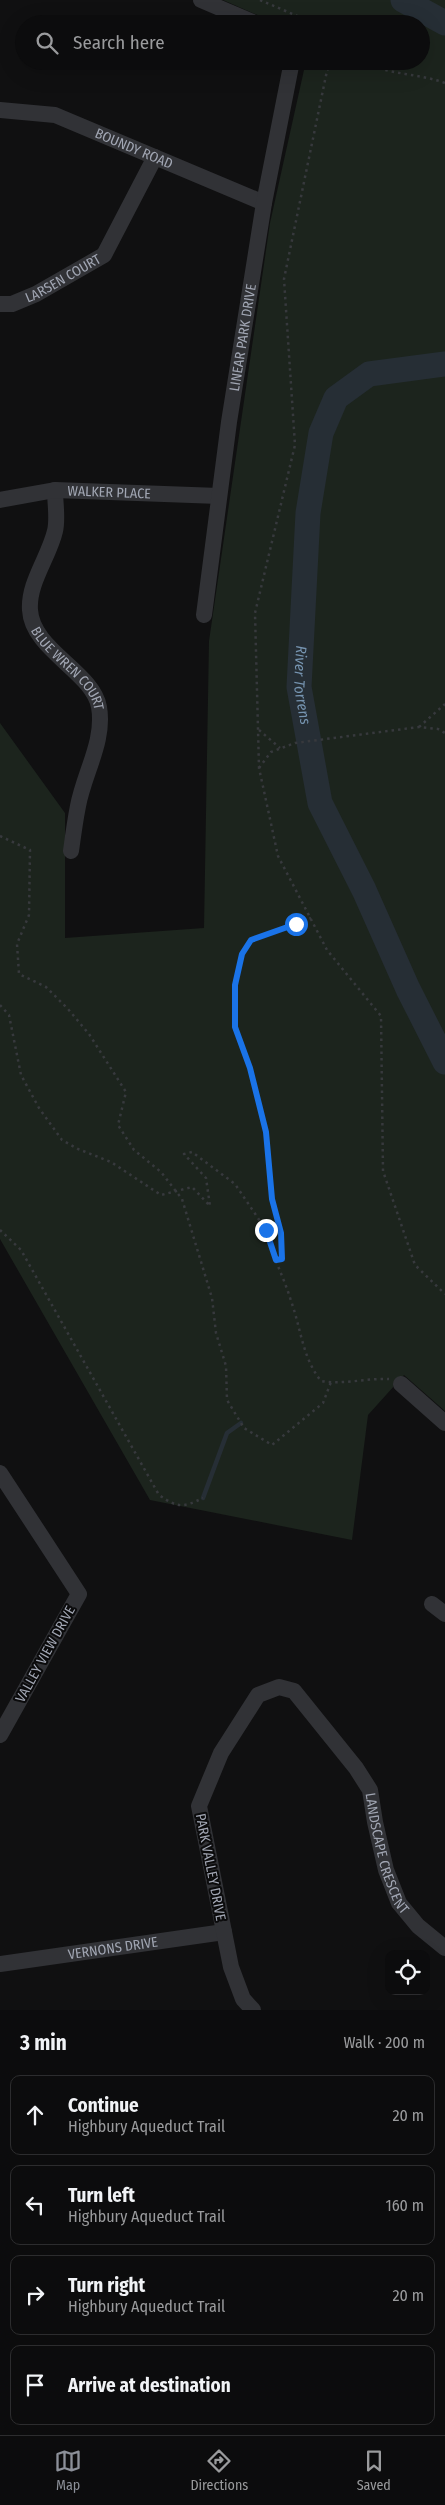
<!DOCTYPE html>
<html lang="en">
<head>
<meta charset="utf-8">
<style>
  :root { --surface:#0c0c0d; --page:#1a1a1b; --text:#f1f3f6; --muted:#9a9b9d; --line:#2c2c2e; --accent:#8c9099 }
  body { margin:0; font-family:"Fira Sans Condensed",sans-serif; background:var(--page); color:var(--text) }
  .controls { position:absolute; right:15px; bottom:15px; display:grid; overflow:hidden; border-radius:10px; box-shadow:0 5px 20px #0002 }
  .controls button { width:45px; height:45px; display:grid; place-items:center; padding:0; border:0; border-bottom:1px solid var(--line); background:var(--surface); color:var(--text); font:25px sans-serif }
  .stop { position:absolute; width:15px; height:15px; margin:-11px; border:4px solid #1a73e8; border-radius:50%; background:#fff }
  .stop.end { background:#1a73e8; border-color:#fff; box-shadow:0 1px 5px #0008 }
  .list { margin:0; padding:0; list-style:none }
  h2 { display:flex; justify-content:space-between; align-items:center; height:65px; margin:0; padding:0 20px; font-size:21px }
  h2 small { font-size:16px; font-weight:400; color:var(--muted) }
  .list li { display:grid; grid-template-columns:32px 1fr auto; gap:15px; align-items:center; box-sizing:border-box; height:80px; margin:0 10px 10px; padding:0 10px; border:1px solid var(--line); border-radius:10px }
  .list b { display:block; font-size:19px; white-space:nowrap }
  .list p { margin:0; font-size:16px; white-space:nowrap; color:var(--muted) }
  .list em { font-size:16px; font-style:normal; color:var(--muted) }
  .icon { flex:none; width:28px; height:28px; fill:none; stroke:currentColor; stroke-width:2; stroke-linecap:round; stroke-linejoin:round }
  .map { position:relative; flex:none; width:445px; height:2010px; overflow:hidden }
  .search { position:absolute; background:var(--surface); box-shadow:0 5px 20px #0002; left:15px; right:15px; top:15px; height:55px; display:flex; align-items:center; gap:12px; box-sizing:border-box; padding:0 18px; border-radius:28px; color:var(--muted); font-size:19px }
  .sheet { height:425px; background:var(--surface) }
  nav { display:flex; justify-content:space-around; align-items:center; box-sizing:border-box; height:70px; border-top:1px solid var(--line); background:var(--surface); font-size:14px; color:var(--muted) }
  nav a { display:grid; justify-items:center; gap:2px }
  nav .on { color:var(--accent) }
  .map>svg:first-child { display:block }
  .green { fill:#1c241d }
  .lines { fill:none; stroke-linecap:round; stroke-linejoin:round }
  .stream { stroke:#262e35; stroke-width:4.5 }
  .river { stroke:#262e35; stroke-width:25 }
  .path { stroke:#37393d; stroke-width:2.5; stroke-dasharray:2.5 4; stroke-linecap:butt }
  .minor { stroke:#313236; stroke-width:16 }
  .route { stroke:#1a73e8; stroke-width:6 }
  .labels { text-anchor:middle; stroke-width:4; stroke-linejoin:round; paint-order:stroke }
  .street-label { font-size:14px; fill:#a1a6b3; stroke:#0b0b0c }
  .water-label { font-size:15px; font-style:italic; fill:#7694b0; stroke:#0b0b0c }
</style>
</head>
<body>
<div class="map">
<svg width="445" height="2010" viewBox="0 0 445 2010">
  <rect width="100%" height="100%" fill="#101011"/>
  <path class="green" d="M223,0H445V1411L404,1375L368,1415L352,1540L150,1500L0,1239V723L65,813V938L204,928L209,641L270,223L306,61H421V24H278Z"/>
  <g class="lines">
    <path class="stream" d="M203,1498L227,1433L241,1423"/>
    <g class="river">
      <path d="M403,0L445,23"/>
      <path id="s1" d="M445,364L369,374L336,398L321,433L308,513L299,687L320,803L364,890L408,989L445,1062"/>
    </g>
    <g class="path">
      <path d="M260,0L316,24"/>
      <path d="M289,24L293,14"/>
      <path d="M329,61L284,279L295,445L255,613L259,768L278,856L327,950L381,1016L383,1171L415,1265L445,1294"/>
      <path d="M361,61C387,75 418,73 445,83"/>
      <path d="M327,70L340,61"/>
      <path d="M419,727L445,704"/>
      <path d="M259,730L280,748"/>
      <path d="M259,768L271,752L295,743L419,727L438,729L445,733"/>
      <path d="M0,836L30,850L29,915L17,944L19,974L46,987L68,1009L89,1034L126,1092L118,1125L134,1150L161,1172L182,1199L212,1298L216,1333L226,1366L227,1400L244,1428L272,1445L323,1403L331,1382"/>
      <path d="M0,1005L9,1015L21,1075L39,1108L62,1140L78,1149L111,1162L161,1195L192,1187L210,1206L206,1178L184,1154L192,1152L235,1184L266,1230L276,1260L281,1259V1233L272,1199L266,1132L250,1068L235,1027V985L241,954L251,940L311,918"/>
      <path d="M0,1230L21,1250L159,1495C178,1508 182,1508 203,1498"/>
      <path d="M276,1261C281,1274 287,1287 291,1301C301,1328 302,1357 321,1381C343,1385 366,1378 389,1379"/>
    </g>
    <g class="minor">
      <path d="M201,0L257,24"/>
      <path id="s2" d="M0,110L55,115L264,203"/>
      <path id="s3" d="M0,304H12L36,294L104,255L155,157"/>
      <path id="s4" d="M55,490C55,503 58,519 55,531C49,557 28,583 30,610C32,650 93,672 99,707C105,741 84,773 78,806C75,821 73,836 71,851"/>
      <path id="s5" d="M0,500L55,490L219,496"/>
      <path id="s6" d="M204,615L229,422L264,203L292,61"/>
      <path d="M401,1384L445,1423"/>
      <path d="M0,1473L79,1594L0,1735"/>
      <path d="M432,1604L445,1614"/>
      <path id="s7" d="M0,1964L224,1932"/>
      <path id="s8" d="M253,2010L243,1999L231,1967L199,1806L221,1753L258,1695L279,1687L294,1691L356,1768L370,1790L375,1822L386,1870L399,1903L418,1926L445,1948"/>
    </g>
  </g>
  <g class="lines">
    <path class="route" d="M266,1230L276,1260L282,1259L281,1233L272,1199L266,1132L250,1068L235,1027V985L242,954L251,940L296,924"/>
  </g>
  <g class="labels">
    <g class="street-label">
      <text dy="5" stroke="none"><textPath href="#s2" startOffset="141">BOUNDY ROAD</textPath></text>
      <text dy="5" stroke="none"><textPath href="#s3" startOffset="69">LARSEN COURT</textPath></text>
      <text dy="5" stroke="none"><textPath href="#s6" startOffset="280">LINEAR PARK DRIVE</textPath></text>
      <text dy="5" stroke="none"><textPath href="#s5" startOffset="110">WALKER PLACE</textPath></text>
      <text dy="5" stroke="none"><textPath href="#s4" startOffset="196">BLUE WREN COURT</textPath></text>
      <text transform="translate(45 1654) rotate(-61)" y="5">VALLEY VIEW DRIVE</text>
      <text dy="5" stroke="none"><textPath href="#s8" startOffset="568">LANDSCAPE CRESCENT</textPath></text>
      <text transform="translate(211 1867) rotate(79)" y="5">PARK VALLEY DRIVE</text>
      <text dy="5" stroke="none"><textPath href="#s7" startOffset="114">VERNONS DRIVE</textPath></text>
    </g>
    <g class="water-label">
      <text dy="5" stroke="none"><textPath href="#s1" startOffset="409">River Torrens</textPath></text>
    </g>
  </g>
</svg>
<div class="controls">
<button><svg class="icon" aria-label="locate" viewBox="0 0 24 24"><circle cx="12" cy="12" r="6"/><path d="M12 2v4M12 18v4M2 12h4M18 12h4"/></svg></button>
</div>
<div class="stop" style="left:296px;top:924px"></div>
<div class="stop end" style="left:266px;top:1230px"></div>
<div class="search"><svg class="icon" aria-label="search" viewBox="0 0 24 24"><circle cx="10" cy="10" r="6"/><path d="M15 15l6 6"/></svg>Search here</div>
</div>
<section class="sheet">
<h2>3 min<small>Walk · 200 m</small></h2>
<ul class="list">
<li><svg class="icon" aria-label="ahead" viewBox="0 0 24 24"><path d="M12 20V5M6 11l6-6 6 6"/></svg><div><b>Continue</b><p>Highbury Aqueduct Trail</p></div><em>20 m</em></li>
<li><svg class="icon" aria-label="left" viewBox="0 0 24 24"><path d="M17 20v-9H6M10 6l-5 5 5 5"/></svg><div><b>Turn left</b><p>Highbury Aqueduct Trail</p></div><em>160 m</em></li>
<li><svg class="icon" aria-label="right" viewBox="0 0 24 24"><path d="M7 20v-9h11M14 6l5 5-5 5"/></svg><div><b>Turn right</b><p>Highbury Aqueduct Trail</p></div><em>20 m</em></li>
<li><svg class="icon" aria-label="arrive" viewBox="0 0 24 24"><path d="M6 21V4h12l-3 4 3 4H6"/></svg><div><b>Arrive at destination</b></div></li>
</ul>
</section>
<nav>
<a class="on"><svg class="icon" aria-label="map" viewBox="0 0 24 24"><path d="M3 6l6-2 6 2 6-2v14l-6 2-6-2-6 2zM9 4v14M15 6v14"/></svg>Map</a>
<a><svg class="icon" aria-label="directions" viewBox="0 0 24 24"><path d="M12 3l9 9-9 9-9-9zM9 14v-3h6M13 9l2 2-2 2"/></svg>Directions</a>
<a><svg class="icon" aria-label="saved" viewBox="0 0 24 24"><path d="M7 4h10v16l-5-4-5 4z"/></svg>Saved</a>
</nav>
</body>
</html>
